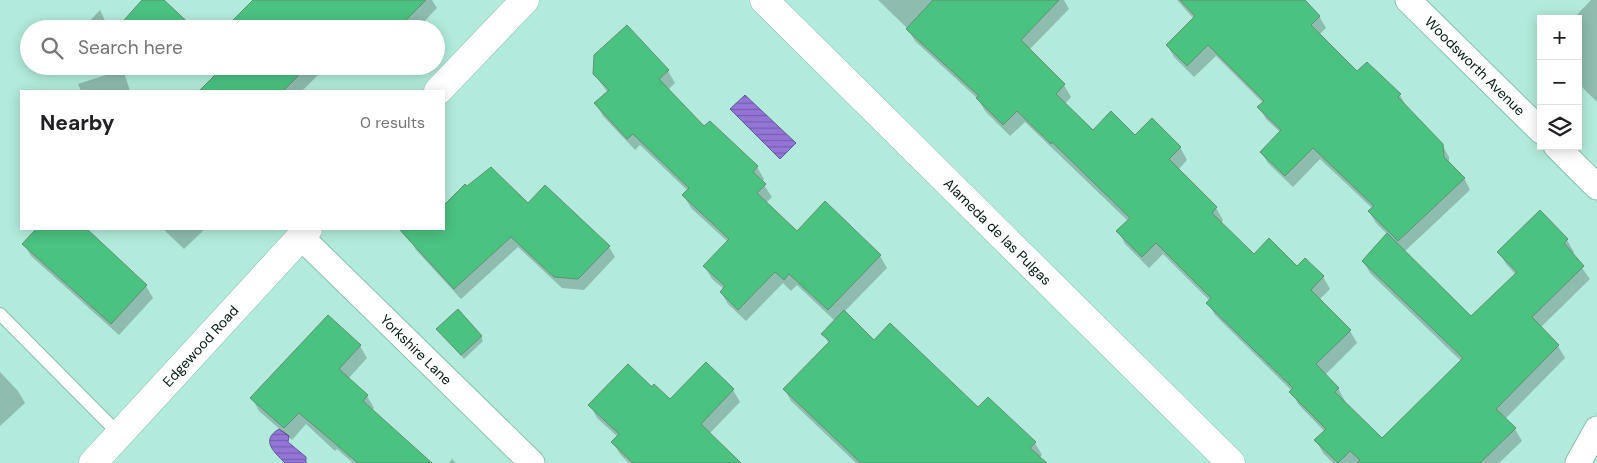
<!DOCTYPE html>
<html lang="en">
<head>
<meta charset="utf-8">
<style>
  :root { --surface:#fff; --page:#f6f6f6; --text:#202124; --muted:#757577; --line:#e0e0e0 }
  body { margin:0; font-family:"DM Sans",sans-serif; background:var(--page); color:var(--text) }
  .controls { position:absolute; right:15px; top:15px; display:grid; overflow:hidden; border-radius:0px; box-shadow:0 2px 12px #0003 }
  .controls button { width:45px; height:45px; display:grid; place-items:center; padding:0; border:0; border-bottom:1px solid var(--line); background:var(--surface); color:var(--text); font:25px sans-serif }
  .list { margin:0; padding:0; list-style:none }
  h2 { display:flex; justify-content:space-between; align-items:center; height:65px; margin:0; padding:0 20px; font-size:21px }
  h2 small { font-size:16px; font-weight:400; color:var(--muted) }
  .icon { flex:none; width:28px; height:28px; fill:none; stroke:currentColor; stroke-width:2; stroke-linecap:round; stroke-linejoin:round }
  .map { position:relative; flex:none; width:1597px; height:463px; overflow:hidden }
  .search { position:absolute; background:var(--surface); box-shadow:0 2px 12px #0003; left:20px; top:20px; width:425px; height:55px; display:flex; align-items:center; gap:12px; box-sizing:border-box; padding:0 18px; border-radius:28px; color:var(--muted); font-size:19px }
  .panel { position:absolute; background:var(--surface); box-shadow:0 2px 12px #0003; left:20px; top:90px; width:425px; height:140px; border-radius:0px }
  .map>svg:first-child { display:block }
  .water { fill:url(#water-rules); stroke:#66589c }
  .shadow { fill:#0003 }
  .building { fill:#4ac280; stroke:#658f74 }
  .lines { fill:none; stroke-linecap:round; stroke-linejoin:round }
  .lane-casing { stroke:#87bfb0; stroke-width:14 }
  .street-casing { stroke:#87bfb0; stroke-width:27 }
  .secondary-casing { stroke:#87bfb0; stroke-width:29 }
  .lane { stroke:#fff; stroke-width:12 }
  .street { stroke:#fff; stroke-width:25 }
  .secondary { stroke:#fff; stroke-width:28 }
  .labels { text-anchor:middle; stroke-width:4; stroke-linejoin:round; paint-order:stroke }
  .street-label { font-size:14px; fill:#011611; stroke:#b2ebdb }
</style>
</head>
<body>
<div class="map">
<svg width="1597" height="463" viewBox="0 0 1597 463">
  <defs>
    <pattern id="water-rules" width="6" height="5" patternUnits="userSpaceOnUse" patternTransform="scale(1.25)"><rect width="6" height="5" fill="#9275d7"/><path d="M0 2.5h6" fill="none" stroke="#755fad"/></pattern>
  </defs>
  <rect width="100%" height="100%" fill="#b2ebdb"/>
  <g class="water">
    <path d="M745,95L796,143L780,159L730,109Z"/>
    <path d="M279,429L289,436L288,442L306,457V463H285C274,452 260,440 279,429Z"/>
  </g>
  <g class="shadow">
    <path d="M255,0H432L437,8L417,29H229Z"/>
    <path d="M878,0H1064L1069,9L1029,50L1064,85L1071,97L1065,104L1093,131L1135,137L1180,147L1187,160L1178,170L1216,208L1223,220L1221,223L1254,255L1323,277L1330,289L1319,300L1350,331L1357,343L1325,375L1338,388L1345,401L1344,402L1382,439L1461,361L1370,273L1363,261L1387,234L1376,223L1369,211L1372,208L1320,159L1293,187L1268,163L1261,152L1280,132L1266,119L1259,107L1263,103L1216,56L1194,77L1174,57L1167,45L1194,19L1177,0H1303L1319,16L1326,28L1319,35L1357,73L1400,95L1406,106L1442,145L1449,157V164L1464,178L1470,190L1404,252L1471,318L1516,275L1506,264L1499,252L1567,240L1574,252L1572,254L1590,279L1540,328L1558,346L1565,358L1505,419L1515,429L1522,441L1499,463H1333L1323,453L1316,440L1325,432L1298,404L1292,391L1215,315L1208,303L1210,301L1163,254L1149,268L1125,244L1118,231L1128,221L1025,122L1010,136L985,111L978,99L915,41L908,29Z"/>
    <path d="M1591,0H1597V102L1578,83V19H1573Z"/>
    <path d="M100,10L109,29H82Z"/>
    <path d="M102,66H122L130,91H81L78,84L109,74Z"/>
    <path d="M226,66H327L302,91H213L209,84Z"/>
    <path d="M668,71L675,83L668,90L704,128L710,122L757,167L764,179L762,182L772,197L766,203L797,232L880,256L887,268L844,312L874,342L1035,443L1042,455L1039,458L1045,463H856L791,401L785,390L829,344L823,334L835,321L797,285L791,291L783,283L746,321L728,304L721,292L724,289L712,279L705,267L728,242L691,208L684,196L688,191L640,145L635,150L603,116L596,104L608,93L594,74Z"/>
    <path d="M465,185L528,205L609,247L615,257L584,290L562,288L518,247L461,299L416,250L410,239L420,229H444V206Z"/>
    <path d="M38,229H85L146,286L153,298L119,335L31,256L24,244Z"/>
    <path d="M163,229H205L184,249Z"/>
    <path d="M441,334L481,336L483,341L464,359Z"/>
    <path d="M360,346L367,358L348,379L367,396L374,408L372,411L430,463H353L337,449L335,451L306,424L292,440L259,411L252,398Z"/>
    <path d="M706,364L733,390L740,402L709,434L739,463H629L620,454L613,442L618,437L597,418L590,405L652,388L670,401Z"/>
    <path d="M0,372L18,391L25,403L0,426Z"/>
    <path d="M452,459L456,463H449Z"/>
  </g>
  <g class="building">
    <path d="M142,0H164L195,29H116Z"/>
    <path d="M253,0H426L397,29H224Z"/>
    <path d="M933,0H1059L1021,40L1065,84L1056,94L1093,130L1111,111L1135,135L1152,118L1181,147L1169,159L1217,207L1212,213L1254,254L1269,238L1297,266L1305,258L1324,276L1311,290L1351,330L1316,364L1339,388L1335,392L1382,438L1463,358L1362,261L1387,233L1471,316L1517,272L1497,252L1540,210L1568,239L1564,243L1584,266L1532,317L1559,345L1496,409L1516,428L1480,463H1357L1360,460L1350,451L1338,463L1314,440L1326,429L1289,392L1293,388L1206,303L1211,298L1156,243L1142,257L1116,231L1130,218L1052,142L1051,144L1017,111L1003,125L976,98L979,96L906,29Z"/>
    <path d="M1180,0H1305L1320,16L1311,25L1357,71L1367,62L1401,94L1398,97L1443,144L1444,157L1465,178L1398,241L1368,211L1374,206L1313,148L1285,176L1260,152L1281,130L1257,107L1264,101L1208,45L1187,66L1166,45L1195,16Z"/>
    <path d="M627,25L669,70L659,79L704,126L710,121L758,166L753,172L766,184L757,193L797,231L825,201L881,255L828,310L789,274L784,280L775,272L738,310L720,292L725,286L703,266L729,239L682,195L689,188L633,134L627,139L594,103L609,90L593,74L594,55Z"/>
    <path d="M224,66H308L283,91H199Z"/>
    <path d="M491,167L528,203L545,185L610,246L578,279L554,277L511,237L454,289L399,229H444V205L465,184L467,186Z"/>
    <path d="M36,229H87L147,285L111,324L22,244Z"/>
    <path d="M458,309L482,336L461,355L436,329Z"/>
    <path d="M844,310L874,340L890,323L978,407L988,397L1036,442L1030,448L1047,463H861L783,389L830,341L821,334Z"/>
    <path d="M328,315L361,345L339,369L368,395L363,401L432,463H358L299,413L284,428L250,398Z"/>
    <path d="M706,362L734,389L701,424L741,463H633L611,442L619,434L588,405L628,364L652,387L654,384L670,399Z"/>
  </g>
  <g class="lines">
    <defs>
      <path id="lane" d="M0,314L119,434"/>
      <g id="street">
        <path id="s1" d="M1408,0L1541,131"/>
        <path d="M1556,146L1597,187"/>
        <path id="s2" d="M301,237L532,463"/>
        <path d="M1578,463L1597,429"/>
      </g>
      <g id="secondary">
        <path id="s3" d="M764,0L1231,463"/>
        <path d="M438,91L525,0"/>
        <path id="s4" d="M93,463L308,229"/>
      </g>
    </defs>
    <use href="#lane" class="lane-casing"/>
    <use href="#street" class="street-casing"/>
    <use href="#secondary" class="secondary-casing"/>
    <use href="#lane" class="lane"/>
    <use href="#street" class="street"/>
    <use href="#secondary" class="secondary"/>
  </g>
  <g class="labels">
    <g class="street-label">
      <text dy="5" stroke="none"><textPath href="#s1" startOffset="94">Woodsworth Avenue</textPath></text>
      <text dy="5" stroke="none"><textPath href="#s3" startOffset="329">Alameda de las Pulgas</textPath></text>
      <text dy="5" stroke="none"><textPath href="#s4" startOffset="159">Edgewood Road</textPath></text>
      <text dy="5" stroke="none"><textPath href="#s2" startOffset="161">Yorkshire Lane</textPath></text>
    </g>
  </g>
</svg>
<div class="controls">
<button>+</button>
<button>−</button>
<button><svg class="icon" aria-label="layers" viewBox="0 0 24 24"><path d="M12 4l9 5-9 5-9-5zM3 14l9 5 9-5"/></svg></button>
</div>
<div class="search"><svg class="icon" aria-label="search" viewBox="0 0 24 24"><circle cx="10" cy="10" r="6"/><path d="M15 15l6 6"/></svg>Search here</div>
<section class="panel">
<h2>Nearby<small>0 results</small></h2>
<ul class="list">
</ul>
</section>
</div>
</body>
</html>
